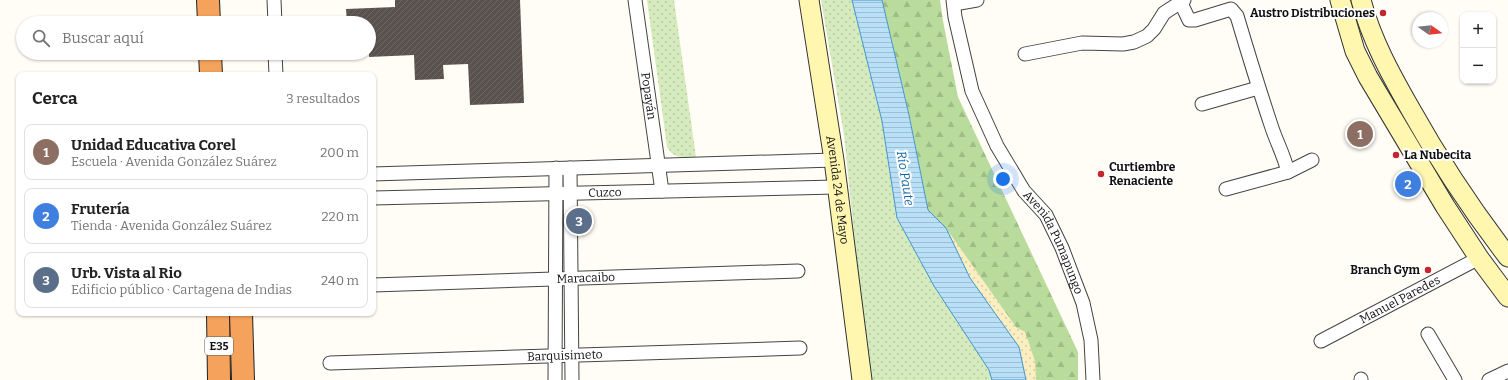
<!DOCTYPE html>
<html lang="es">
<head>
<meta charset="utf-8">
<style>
  :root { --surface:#fff; --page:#f6f6f6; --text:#222; --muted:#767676; --line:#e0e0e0; --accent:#0f766e }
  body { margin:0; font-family:Bitter,serif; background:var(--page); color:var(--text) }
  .controls { position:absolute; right:12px; top:12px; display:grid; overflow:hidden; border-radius:8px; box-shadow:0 1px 3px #0004 }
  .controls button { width:36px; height:36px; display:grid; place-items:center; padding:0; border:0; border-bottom:1px solid var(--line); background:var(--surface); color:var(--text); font:20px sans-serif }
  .compass { position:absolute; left:1412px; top:12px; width:36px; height:36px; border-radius:50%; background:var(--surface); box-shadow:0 1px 3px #0004; rotate:104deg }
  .you { position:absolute; left:1003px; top:179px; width:14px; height:14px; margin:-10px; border:3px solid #fff; border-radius:50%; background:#1a73e8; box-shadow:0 0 0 6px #1a73e833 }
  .badge { display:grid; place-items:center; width:26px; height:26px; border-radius:50%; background:var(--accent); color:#fff; font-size:13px; font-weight:700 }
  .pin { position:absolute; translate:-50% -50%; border:2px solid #fff; box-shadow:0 1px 4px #0006 }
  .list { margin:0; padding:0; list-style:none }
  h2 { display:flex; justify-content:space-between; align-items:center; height:52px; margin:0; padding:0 16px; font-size:17px }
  h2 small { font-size:13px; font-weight:400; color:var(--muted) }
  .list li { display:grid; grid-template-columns:26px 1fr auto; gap:12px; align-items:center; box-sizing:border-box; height:56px; margin:0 8px 8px; padding:0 8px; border:1px solid var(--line); border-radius:8px }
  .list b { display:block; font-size:15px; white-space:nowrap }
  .list p { margin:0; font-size:13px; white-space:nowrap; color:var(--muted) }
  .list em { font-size:13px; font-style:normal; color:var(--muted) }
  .icon { flex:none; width:22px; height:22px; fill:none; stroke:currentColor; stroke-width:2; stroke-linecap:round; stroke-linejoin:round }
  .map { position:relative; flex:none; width:1508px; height:380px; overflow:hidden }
  .search { position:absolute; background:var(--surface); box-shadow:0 1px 3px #0004; left:16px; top:16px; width:360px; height:44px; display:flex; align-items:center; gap:10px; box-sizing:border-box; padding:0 14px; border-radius:22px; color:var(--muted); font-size:15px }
  .panel { position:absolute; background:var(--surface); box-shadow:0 1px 3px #0004; left:16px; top:72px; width:360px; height:244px; border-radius:8px }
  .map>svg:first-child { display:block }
  .forest { fill:url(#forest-firs) }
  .sand { fill:url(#sand-dots) }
  .park { fill:url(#park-dots) }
  .water { fill:url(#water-rules); stroke:#3f96cf }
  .building { fill:url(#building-hatch) }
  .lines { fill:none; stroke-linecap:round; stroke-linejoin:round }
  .street-casing { stroke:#444; stroke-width:15 }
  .secondary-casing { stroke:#333; stroke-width:21 }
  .highway-casing { stroke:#222; stroke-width:24 }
  .street { stroke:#fff; stroke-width:13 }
  .secondary { stroke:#fff6b0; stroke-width:19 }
  .highway { stroke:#f5a25d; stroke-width:22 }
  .poi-dot { fill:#c4262e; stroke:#fff; stroke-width:1.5 }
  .labels { text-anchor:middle; stroke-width:4; stroke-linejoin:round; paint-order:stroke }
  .shield { fill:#fff; stroke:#585858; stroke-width:1 }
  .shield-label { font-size:11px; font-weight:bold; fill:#111 }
  .poi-label { font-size:12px; font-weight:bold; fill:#111; stroke:#fff; text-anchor:end }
  .street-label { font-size:12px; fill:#111; stroke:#fff }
  .water-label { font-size:13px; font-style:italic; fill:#1768a6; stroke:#fff }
</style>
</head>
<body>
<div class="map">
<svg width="1508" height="380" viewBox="0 0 1508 380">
  <defs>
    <pattern id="forest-firs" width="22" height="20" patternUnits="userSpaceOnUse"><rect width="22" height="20" fill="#b9dc9c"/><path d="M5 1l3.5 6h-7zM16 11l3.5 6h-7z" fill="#9ebc85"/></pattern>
    <pattern id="sand-dots" width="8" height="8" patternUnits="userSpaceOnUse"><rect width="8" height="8" fill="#fbeec1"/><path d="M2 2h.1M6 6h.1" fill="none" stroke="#d6cba5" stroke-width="1.8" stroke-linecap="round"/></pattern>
    <pattern id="park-dots" width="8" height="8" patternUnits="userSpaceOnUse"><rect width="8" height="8" fill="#d5ebbd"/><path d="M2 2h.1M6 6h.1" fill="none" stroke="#b6c8a1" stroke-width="1.8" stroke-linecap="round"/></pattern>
    <pattern id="water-rules" width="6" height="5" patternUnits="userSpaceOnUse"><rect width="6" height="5" fill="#b9e0f7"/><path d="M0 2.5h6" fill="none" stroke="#9ebfd3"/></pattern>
    <pattern id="building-hatch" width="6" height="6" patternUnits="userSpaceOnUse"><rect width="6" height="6" fill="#5a524d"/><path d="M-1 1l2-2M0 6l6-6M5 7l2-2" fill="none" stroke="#6d6662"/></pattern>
  </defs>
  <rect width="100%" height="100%" fill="#fffdf5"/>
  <path class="forest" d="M882,0H940L943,21L958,97L1078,352V380H1026L946,228L928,210L910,119Z"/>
  <path class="sand" d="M946,228L1016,327L1025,332L1035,361L1036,380H1006Z"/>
  <g class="park">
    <path d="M647,0H674L696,157C683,158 674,159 667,147Z"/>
    <path d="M821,0H852L882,121L897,218L989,370L992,380H869L844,135Z"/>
  </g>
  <path class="water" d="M852,0H882L909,115L928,210L946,228L970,278L1019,347L1026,380H992L989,370L934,286L897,218L882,121Z"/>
  <path class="building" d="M395,0H520L524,103L470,105L468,64L443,65L444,79L415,80L414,55L369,57V23H347L346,9L395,7Z"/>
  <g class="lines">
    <defs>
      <g id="street">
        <path d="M274,0L275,23"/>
        <path id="s1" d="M635,0L662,191"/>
        <path id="s2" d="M953,0L955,17L972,91L997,146L1024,191L1046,215L1062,248L1083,303L1091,340L1093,380"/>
        <path d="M1180,1L1189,20H1195L1231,9L1237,16C1248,53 1259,89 1271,125C1276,141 1284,155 1288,172"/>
        <path d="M954,4L977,0"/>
        <path d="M275,53L276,75"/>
        <path d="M1025,54L1082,43L1123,44L1134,42L1147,36L1154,29L1164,13L1184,0"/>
        <path d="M1202,104L1258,88"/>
        <path d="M570,168L572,380"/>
        <path d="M373,174L834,160"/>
        <path d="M1226,189L1288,172L1312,160"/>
        <path id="s3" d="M373,198L836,187"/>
        <path id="s4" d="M373,285L798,271"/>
        <path d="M1428,334L1455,380"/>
        <path id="s5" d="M1321,341L1479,258"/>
        <path id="s6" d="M330,363L800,348"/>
        <path d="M1361,379V380"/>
        <path d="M555,380L556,168"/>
        <path d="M1489,380L1508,371"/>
      </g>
      <g id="secondary">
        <path id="s7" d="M809,0L834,160L862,380"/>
        <path d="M1340,0L1355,51L1368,77L1445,206L1479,258L1508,297"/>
        <path d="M1361,0C1371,39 1391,75 1411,110C1440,162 1472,210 1508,257"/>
      </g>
      <g id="highway">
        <path d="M208,0L209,23"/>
        <path d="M210,53L211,75"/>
        <path d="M218,313L219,380"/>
        <path d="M241,313L243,380"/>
      </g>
    </defs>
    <use href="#street" class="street-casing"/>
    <use href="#secondary" class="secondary-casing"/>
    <use href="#highway" class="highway-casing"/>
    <use href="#street" class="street"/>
    <use href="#secondary" class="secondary"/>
    <use href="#highway" class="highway"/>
  </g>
  <g class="poi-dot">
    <circle cx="1383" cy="13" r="4"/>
    <circle cx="1396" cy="155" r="4"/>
    <circle cx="1101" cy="174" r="4"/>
    <circle cx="1428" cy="270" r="4"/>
  </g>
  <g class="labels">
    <rect class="shield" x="205" y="337" width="28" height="18" rx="3"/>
    <g class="shield-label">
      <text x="219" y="350">E35</text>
    </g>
    <g class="poi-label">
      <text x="1375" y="17">Austro Distribuciones</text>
      <text x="1404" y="159" text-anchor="start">La Nubecita</text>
      <text x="1109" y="171" text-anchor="start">Curtiembre<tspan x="1109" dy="14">Renaciente</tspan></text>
      <text x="1420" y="274">Branch Gym</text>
    </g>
    <g class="street-label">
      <text dy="4" stroke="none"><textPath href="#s1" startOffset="97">Popayán</textPath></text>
      <text dy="4" stroke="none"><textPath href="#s7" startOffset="192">Avenida 24 de Mayo</textPath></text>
      <text dy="4" stroke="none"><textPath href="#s3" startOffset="232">Cuzco</textPath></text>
      <text dy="4" stroke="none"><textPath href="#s2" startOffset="266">Avenida Pumapungo</textPath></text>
      <text dy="4" stroke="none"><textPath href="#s4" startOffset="213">Maracaibo</textPath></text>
      <text dy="4" stroke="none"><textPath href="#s5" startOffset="89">Manuel Paredes</textPath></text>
      <text dy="4" stroke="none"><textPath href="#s6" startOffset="235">Barquisimeto</textPath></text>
    </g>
    <g class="water-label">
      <text transform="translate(906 178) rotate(81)" y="5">Río Paute</text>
    </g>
  </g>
</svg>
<div class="controls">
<button>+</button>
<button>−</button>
</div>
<svg class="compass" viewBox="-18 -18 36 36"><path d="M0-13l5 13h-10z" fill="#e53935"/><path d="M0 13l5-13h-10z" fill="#767676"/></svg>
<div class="you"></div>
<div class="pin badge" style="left:1360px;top:134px;background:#8d6e63">1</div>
<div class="pin badge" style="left:1408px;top:184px;background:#3f7fe0">2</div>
<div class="pin badge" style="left:579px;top:221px;background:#5c6f8a">3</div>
<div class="search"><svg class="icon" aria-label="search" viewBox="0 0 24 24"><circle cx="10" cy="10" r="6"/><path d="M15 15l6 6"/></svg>Buscar aquí</div>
<section class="panel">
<h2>Cerca<small>3 resultados</small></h2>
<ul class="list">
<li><span class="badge" style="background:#8d6e63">1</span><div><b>Unidad Educativa Corel</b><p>Escuela · Avenida González Suárez</p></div><em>200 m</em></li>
<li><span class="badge" style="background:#3f7fe0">2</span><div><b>Frutería</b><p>Tienda · Avenida González Suárez</p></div><em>220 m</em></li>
<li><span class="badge" style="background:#5c6f8a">3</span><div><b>Urb. Vista al Rio</b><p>Edificio público · Cartagena de Indias</p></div><em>240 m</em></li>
</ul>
</section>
</div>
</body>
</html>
